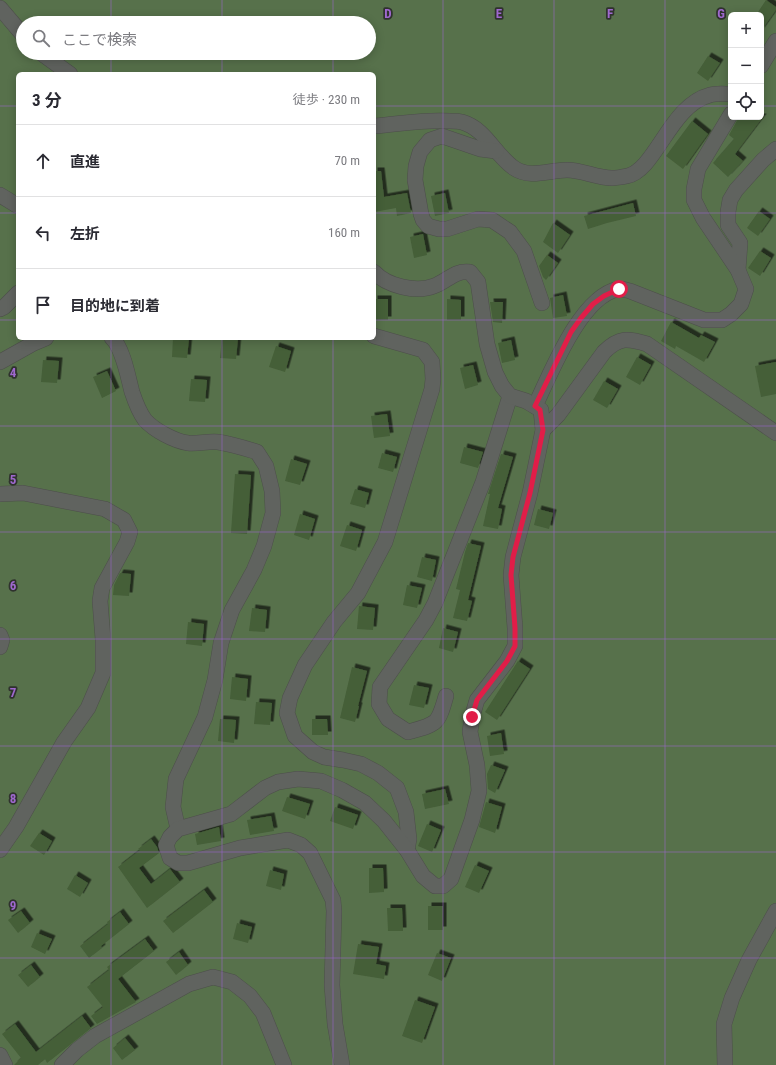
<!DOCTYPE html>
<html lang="ja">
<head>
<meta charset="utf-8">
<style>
  :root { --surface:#fff; --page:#f7f7f7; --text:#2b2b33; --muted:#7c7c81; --line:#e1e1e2 }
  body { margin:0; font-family:"Roboto Condensed","Noto Sans JP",sans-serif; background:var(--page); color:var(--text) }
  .controls { position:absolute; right:12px; top:12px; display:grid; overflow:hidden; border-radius:6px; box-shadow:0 2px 10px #0003 }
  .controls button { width:36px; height:36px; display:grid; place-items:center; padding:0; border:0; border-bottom:1px solid var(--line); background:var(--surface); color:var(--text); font:20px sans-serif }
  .stop { position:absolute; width:12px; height:12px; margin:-9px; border:3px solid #e11d48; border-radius:50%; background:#fff }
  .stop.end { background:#e11d48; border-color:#fff; box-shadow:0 1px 4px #0008 }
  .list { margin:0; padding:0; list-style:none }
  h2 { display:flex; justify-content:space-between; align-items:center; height:52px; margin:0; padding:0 16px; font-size:17px }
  h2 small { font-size:13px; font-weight:400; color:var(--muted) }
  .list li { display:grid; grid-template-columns:26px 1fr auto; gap:12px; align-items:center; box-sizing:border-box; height:72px; padding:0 16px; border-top:1px solid var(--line) }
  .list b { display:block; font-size:15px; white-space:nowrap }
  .list em { font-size:13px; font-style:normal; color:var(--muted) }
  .icon { flex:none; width:22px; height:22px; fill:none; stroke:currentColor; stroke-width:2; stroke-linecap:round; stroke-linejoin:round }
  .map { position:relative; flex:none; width:776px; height:1065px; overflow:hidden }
  .search { position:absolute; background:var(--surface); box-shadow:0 2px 10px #0003; left:16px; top:16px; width:360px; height:44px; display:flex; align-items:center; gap:10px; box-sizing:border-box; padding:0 14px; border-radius:22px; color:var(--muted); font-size:15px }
  .panel { position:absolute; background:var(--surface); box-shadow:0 2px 10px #0003; left:16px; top:72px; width:360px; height:268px; border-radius:6px }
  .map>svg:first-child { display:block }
  .forest { fill:#57714b; fill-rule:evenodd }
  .building { fill:#455e38; filter:url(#shadow) }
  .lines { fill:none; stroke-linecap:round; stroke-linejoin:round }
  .minor-casing { stroke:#4d4f4b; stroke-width:16 }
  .minor { stroke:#60635f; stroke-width:15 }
  .route { stroke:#e11d48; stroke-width:5 }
  .grid { fill:none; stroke:#9f68cf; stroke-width:1; stroke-opacity:0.55 }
  .grid-label { font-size:13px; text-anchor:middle; font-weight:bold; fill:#9f68cf; stroke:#2f322e; stroke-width:3.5; stroke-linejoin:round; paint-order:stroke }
</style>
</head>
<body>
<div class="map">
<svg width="776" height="1065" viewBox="0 0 776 1065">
  <defs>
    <filter id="shadow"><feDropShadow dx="3.5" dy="-3.5" stdDeviation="0" flood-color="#0009"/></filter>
  </defs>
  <rect width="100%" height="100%" fill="#2f322e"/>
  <path class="forest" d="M0,0H776V1065H0ZM731,15H761V117H731ZM23,23H369V53H23ZM18,74H374V338H18Z"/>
  <g class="building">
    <path d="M766,0L776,7V10L761,31V15H756Z"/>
    <path d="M708,56L720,63L708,81L697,73Z"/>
    <path d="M739,117H763L735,154L743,161L728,177L713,163L734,139L729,135Z"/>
    <path d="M692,121L708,134L683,169L666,156Z"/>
    <path d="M374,171H381L384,197L407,193L411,213L397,216L396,208L374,212Z"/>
    <path d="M445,193L449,213L435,216L431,196Z"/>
    <path d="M633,203L636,216L607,223L588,229L584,216Z"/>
    <path d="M759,211L770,219L758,236L747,228Z"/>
    <path d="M553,223L570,235L558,253L543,242Z"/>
    <path d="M423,234L427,255L414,258L410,237Z"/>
    <path d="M760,251L771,258L760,276L748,268Z"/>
    <path d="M547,255L558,263L546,280L543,277L539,266Z"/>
    <path d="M563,295L567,316L553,318L550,298Z"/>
    <rect x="374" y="299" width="14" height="21"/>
    <path d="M447,299L461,300V320H447Z"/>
    <path d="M490,302H503L502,323L493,322Z"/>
    <path d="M671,322L699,338L701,335L715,342L704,362L676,346L675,349L661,341Z"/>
    <path d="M173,338H189L187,358L172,357Z"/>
    <path d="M222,338H238L236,359L220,358Z"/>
    <path d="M511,340L515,360L502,363L498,343Z"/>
    <path d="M276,346L291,351L285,372L269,367Z"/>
    <path d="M637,357L651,365L640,385L626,377Z"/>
    <path d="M43,360L59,361L57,383L41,382Z"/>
    <path d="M776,362V394L761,397L755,366Z"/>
    <path d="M473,365L478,385L465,389L460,368Z"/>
    <path d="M107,371L116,391L102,398L93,377Z"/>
    <path d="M191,379L207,380L205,402L189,401Z"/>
    <path d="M604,381L618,389L607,408L593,400Z"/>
    <path d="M387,414L390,436L374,438L371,416Z"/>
    <path d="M464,447L483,452L478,468L460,463Z"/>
    <path d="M382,453L397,457L393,472L378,468Z"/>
    <path d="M501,454L513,457L498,508L502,509L498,529L483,526L490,494H488Z"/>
    <path d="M291,459L307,464L300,485L285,481Z"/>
    <path d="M235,474L251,475L247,534L231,533Z"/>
    <path d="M355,489L369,493L365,508L350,504Z"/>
    <path d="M538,509L553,513L549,529L534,525Z"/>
    <path d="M300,514L315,519L309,540L294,535Z"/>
    <path d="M347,525L362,530L356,551L340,546Z"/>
    <path d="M468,543L481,546L468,600L472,601L467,621L453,618L460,590L456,589L465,552Z"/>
    <path d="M422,557L436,560L432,581L417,577Z"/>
    <path d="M120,573L131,574L129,596L113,595L114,585Z"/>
    <path d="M407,585L422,588L417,608L403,605Z"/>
    <path d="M359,606L375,608L373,630L357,629Z"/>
    <path d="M252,608L267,610L265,632L249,631Z"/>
    <path d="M188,622L204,624L202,646L186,644Z"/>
    <path d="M443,628L458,632L453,652L439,648Z"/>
    <path d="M518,661L530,669L497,720L485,712Z"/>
    <path d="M352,667L367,671L358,706H359L355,722L340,718Z"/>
    <path d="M232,677L248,679L246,701L230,699Z"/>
    <path d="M414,685L429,688L424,708L409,705Z"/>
    <path d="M256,702L272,703L270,725L254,724Z"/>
    <path d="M220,719L236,720L234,743L218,741Z"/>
    <path d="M312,719H327L328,735H312Z"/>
    <path d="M501,733L504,754L490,756L487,736Z"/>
    <path d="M491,765L505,770L495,793L488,789L487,774Z"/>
    <path d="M445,789L449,804L425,809L422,794Z"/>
    <path d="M287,797L310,804L305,819L282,811Z"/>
    <path d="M486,802L502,807L495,833L479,827Z"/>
    <path d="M335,807L358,815L353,829L330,821Z"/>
    <path d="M271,816L274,831L250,835L247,820Z"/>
    <path d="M427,824L441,830L432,852L418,846Z"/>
    <path d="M219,827L221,841L197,845L195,834Z"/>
    <path d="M39,833L52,841L44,855L30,846Z"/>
    <path d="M151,839L157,847L159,853L139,868L151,884L170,869L180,882L147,908L118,867L140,850L138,849Z"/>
    <path d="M475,865L489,871L479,893L465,887Z"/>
    <path d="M369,868H383L384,892L369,893Z"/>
    <path d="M270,870L284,874L281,890L266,886Z"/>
    <path d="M75,875L88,883L80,897L67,889Z"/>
    <path d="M204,890L213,902L173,933L163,921Z"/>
    <rect x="428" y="906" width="15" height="24"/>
    <path d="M387,908H402L403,931H388Z"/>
    <path d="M21,911L30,923L18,933L8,920Z"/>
    <path d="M120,912L129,924L101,946L102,948L89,958L80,946L108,924L107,922Z"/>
    <path d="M237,923L252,927L248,943L233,939Z"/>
    <path d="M37,933L52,939L45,954L31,947Z"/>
    <path d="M145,939L154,951L118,979L136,1002L97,1024L91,1016L103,1007L87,987L109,970L107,967Z"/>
    <path d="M358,944L379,947L376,964L386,966L384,979L353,974Z"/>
    <path d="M179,952L188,965L176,975L166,962Z"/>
    <path d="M437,953L451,958L442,981L428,975Z"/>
    <path d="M31,965L40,977L28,987L18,975Z"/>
    <path d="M415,1000L435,1007L422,1043L402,1036Z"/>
    <path d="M82,1016L91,1028L47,1063L45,1059L38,1065H14L21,1058L2,1034L15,1024L36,1052Z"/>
    <path d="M125,1038L135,1050L122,1060L113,1048Z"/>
  </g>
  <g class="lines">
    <defs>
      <g id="minor">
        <path d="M0,8L23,35"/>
        <path d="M41,53L70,74"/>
        <path d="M761,66L776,41"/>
        <path d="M374,126C399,124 425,119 450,121C454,121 458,121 462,122C486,129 494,154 514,168C530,179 549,170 567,170C582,170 597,178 612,178C617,178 622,177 627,176C656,170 670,105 710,95C716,93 724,94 731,94"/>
        <path d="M496,151L480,149L442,136L430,140L420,152L416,166L415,180L421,214L423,220L428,226L439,229H447L478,219L492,220L510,232L524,251L542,303"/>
        <path d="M0,195L18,206"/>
        <path d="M738,270L740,243L728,225V212L730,200L736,190L763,160L776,149"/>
        <path d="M0,309L4,307L18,293"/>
        <path d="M374,336L423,350L432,362L433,379L432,389L385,542L358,593L334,622L305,665L290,698L287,713L295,736L313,752L324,757L343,760L361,764L378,773L397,788L406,812L409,839L407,850"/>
        <path d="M112,338C123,348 128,377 132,392C135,401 139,412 145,420C154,430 174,441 188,443C198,444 208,441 218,442C232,444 244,448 257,452L266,466L272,491L273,513L264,546L254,570L232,610L221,643L215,680L205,717L176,779L173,807L178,829"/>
        <path d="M0,362L34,343L46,338"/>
        <path d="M535,406C551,373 580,297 618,289C622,289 627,290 630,291L704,320H722L731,314L741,304L746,289L738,270L703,218L694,200V189L698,169L731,114"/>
        <path d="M543,430L558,415L604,352C619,337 628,338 647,344L776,433"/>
        <path d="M0,494L23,493L105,509L124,520L130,532L127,542L102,588L100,601L103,639V673L88,708L64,742L16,827L0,850"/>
        <path d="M0,635L2,640L0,647"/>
        <path d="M446,696C438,725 437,724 408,732L388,719L379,704L380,687L426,620L435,603L483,482L510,396"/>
        <path d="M0,1055L5,1065"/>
        <path d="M62,1065L77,1050L95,1036L189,984L213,977L232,982L250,996L263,1013L284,1065"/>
        <path d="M342,1065L335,1024L332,985L334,911L333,900L310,853L301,845L288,840L240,848L188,863H178L170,858L166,845L170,837L178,829L231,814L265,788L278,782L298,779L321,781L342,790L365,803L384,821L407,850L423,876L435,886H443L451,879L472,820L479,791L477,765L470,732L472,717L477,700L507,661L515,646V628L511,575L513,557L530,493L543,430L541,410L526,401L510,396L502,386L495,372L487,344L478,282L470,272C454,270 448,281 434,286C416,293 387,286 374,272"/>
        <path d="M725,1065L724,1024L732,998L749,960L776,911"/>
      </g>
    </defs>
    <use href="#minor" class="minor-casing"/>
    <use href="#minor" class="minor"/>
  </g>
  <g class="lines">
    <path class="route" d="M472,717L477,700L507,661L515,646V628L511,575L513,557L530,493L543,430L540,410L535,406L571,332L581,318L593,304L604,296L619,289"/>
  </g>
  <path class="grid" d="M111,0V23M222,0V23M333,0V23M443,0V1065M554,0V1065M665,0V1065M111,53V74M222,53V74M333,53V74M0,106H18M374,106H731M761,106H776M0,213H18M374,213H776M0,320H18M374,320H776M111,338V1065M222,338V1065M333,338V1065M0,426H776M0,532H776M0,639H776M0,746H776M0,852H776M0,958H776"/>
  <g class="grid-label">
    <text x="388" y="18">D</text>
    <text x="499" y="18">E</text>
    <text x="610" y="18">F</text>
    <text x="721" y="18">G</text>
    <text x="13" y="377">4</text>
    <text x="13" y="484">5</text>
    <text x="13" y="590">6</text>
    <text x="13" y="697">7</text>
    <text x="13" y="803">8</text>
    <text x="13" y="910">9</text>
  </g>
</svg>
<div class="controls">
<button>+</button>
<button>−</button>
<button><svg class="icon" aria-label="locate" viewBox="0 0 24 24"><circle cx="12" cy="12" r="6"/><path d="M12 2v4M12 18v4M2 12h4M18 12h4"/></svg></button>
</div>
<div class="stop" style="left:619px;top:289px"></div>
<div class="stop end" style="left:472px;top:717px"></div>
<div class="search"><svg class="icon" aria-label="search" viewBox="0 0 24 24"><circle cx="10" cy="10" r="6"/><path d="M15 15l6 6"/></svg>ここで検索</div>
<section class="panel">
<h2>3 分<small>徒歩 · 230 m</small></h2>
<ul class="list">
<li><svg class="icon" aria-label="ahead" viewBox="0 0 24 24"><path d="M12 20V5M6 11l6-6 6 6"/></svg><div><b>直進</b></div><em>70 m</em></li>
<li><svg class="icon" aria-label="left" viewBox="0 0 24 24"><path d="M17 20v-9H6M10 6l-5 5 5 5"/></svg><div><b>左折</b></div><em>160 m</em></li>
<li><svg class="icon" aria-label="arrive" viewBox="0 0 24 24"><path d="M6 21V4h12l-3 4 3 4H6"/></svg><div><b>目的地に到着</b></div></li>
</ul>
</section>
</div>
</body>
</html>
